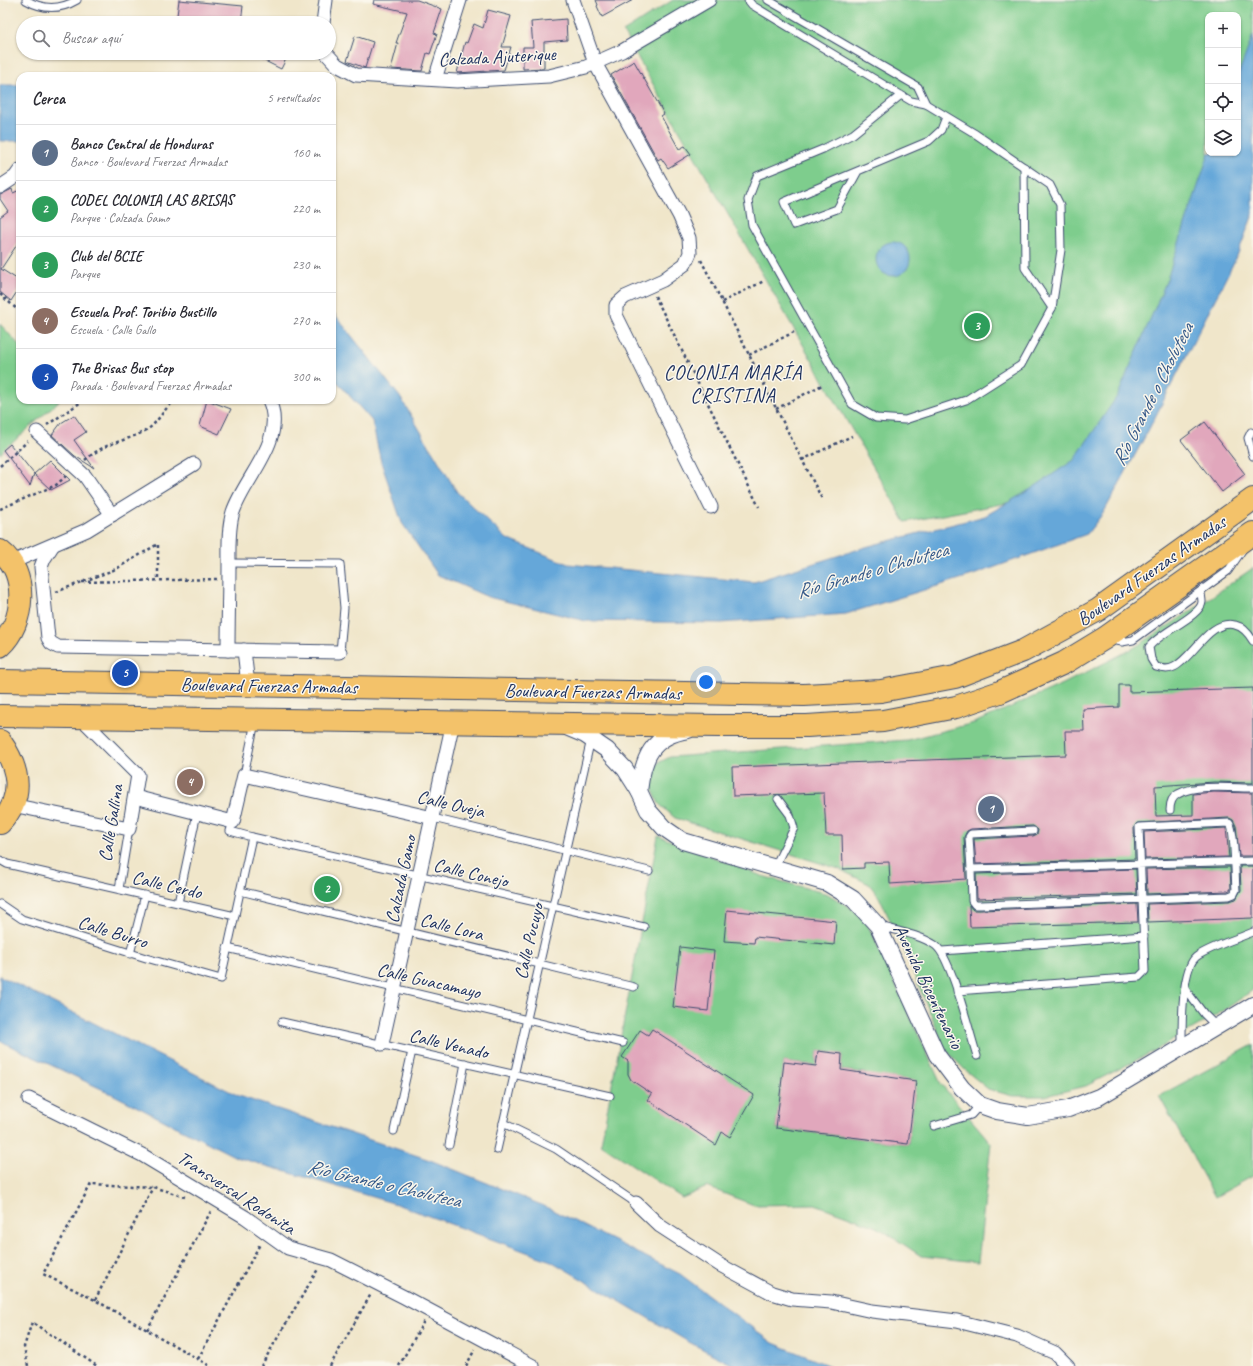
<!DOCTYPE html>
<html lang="es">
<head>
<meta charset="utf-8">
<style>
  :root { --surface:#fff; --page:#f7f7f7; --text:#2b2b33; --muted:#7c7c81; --line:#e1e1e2; --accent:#d93025 }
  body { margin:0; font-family:Caveat,sans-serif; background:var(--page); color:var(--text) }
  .controls { position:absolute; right:12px; top:12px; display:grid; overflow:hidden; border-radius:8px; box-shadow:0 1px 3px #0004 }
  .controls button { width:36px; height:36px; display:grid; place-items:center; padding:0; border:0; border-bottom:1px solid var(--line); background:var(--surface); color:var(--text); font:20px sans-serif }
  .you { position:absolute; left:706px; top:682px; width:14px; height:14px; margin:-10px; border:3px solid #fff; border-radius:50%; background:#1a73e8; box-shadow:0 0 0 6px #1a73e833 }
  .badge { display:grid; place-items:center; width:26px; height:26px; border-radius:50%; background:var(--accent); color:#fff; font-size:13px; font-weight:700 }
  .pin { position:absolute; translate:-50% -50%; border:2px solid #fff; box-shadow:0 1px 4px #0006 }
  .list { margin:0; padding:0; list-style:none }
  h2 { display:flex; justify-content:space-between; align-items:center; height:52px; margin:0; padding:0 16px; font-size:17px }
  h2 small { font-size:13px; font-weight:400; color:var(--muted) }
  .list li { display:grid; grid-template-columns:26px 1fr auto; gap:12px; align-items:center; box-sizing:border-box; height:56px; padding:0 16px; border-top:1px solid var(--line) }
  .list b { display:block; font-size:15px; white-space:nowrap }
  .list p { margin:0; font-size:13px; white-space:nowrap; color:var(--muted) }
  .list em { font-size:13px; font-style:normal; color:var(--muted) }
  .icon { flex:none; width:22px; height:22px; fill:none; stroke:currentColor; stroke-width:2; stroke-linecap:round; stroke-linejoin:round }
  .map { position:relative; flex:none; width:1253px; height:1366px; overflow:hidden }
  .search { position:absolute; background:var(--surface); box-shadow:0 1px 3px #0004; left:16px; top:16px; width:320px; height:44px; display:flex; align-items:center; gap:10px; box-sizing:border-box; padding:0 14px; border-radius:22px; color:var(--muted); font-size:15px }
  .panel { position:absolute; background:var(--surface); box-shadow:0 1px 3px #0004; left:16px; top:72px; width:320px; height:332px; border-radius:12px }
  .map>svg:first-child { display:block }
  .green { fill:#7ecd8d; stroke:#4c7e76; fill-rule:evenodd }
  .water { fill:#65a7d9; stroke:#406b9c }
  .building { fill:#e1a7bc }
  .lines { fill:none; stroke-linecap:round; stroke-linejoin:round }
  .service-casing { stroke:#3b4a6e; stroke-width:9 }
  .minor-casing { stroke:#3b4a6e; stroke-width:15 }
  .tertiary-casing { stroke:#3b4a6e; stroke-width:18 }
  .trunk-casing { stroke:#3b4a6e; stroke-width:24 }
  .path { stroke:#3b4a6e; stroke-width:2.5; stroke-dasharray:3 3; stroke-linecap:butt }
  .service { stroke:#fff; stroke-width:7 }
  .minor { stroke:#fff; stroke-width:13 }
  .tertiary { stroke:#fff; stroke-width:16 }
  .trunk { stroke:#f3c26a; stroke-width:22 }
  .labels { text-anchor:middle; stroke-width:3; stroke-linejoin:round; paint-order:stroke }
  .street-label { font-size:19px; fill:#1b2f5e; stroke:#fbf7ec }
  .neighbourhood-label { font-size:20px; letter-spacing:1px; fill:#1b2f5e; stroke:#fbf7ec }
  .water-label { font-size:20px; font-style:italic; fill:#355989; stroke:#fbf7ec }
</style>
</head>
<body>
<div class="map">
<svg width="1253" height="1366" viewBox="0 0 1253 1366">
  <rect width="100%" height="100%" fill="#fbf7ec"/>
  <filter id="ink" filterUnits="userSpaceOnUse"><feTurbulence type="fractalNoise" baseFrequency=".025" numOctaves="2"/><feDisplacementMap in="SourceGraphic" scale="8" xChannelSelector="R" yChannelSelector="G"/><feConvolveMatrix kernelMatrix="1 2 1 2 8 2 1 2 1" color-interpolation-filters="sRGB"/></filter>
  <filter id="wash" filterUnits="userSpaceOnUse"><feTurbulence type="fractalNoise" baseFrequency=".012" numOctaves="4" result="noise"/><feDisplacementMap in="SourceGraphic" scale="16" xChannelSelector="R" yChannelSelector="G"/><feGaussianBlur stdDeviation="0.9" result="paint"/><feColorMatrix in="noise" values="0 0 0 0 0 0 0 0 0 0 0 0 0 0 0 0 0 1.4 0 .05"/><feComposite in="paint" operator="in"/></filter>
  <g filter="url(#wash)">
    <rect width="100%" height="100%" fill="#f0e6ca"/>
    <g class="green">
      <path d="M673,0H1253V108L1238,144V15H1208V153H1234L1128,405L1039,497L905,522L623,32Z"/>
      <path d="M0,324L20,346V400H60L0,454Z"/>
      <path d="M1253,568V990L1223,1011L1156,1050L1086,1086L1045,1096H1012L988,1089L965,1070L945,1049L902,945L879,897L869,884L839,869L675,818L659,804L651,786L652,774L658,763L670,757L907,740L974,723L1063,684L1132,649L1191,611Z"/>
      <path d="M658,836L762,876L828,894L854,910L868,925L941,1084L991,1143L978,1262L921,1256L879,1228L815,1204L754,1205L707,1187L682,1198L601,1144ZM818,1051L842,1054L841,1070L865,1073L864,1086L884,1077L916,1081L908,1144L776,1128L784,1062L816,1066Z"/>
      <path d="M1253,1045V1176L1215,1197L1159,1096Z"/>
    </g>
    <g class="water">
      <path d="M1253,35V214L1237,256L1149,429L1104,512L1087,534L973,575L846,614L721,623L586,621L488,597L438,575L402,523L381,462L372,421L332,376V311L400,397L457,492L507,539L568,564L754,582L869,546L985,516L1031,489L1074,460L1118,395L1166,282L1209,153H1238V75Z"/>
      <rect x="0" y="85" width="20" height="56"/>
      <circle cx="893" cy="259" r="17"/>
      <path d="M0,976L239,1096L430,1160L544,1206L680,1274L773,1343L830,1366H735L687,1341L551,1261L396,1204L236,1157L110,1093L0,1041Z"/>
    </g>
    <g id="blocks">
      <g class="building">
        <path d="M179,0L243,6L241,23H176Z"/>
        <path d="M374,0H417L442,9L434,33L437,34L430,54L427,53L422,71L391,69L398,43H396L407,12L373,4Z"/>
        <path d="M596,0H633L602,17L597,6L598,5Z"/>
        <path d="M488,10L511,16L502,47H511L504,70L457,73L465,42L467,43L474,24L483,28Z"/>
        <path d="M566,19L567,40L544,42V68L523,69V47H533L531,22Z"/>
        <path d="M355,36L373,42L365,68L347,61Z"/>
        <path d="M249,53H289L281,69Z"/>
        <path d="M634,61L664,114L661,116L679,149L685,146L691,154L668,168L661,158L658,160L611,75Z"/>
        <path d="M12,189L13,193L20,190V240L1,269L20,281V287L11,301L0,292V217L8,211L0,199V195Z"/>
        <path d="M207,400L231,409L219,434L200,426Z"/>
        <path d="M74,415L86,432L74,440L94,468L75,456L52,435L61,423Z"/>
        <path d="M1205,422L1245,474L1222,492L1181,440Z"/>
        <path d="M10,444L34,474L30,486L3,450Z"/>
        <path d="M50,460L70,480L51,490L34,474Z"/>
        <path d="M1119,685H1129V692L1253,688V783L1214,782L1155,786L1156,816L1193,815V794L1214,792L1252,793L1253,856H1239L1236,826L1233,820L1229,818L1137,823L1134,827L1135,859L976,864L974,839L1033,836L1037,834L1038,830L1033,826L971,829L967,831L964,837L966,879L890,884L889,862L864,863V868L843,869L842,835H826L824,793L733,796L732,767L1066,755L1065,731H1084L1083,709L1119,707Z"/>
        <path d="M1226,828L1229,857L1145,859L1144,832Z"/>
        <path d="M1240,866H1253V918L1148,922L1147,904L1229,901L1236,899L1241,890Z"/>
        <path d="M1230,867L1231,889L1228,891L1147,894L1146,869Z"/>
        <path d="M1136,869L1137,894L977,899L976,874Z"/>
        <path d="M1137,904L1138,922L970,927L969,905L973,910H981Z"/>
        <path d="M727,910L836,921L834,945L755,937L754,943L724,941Z"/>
        <path d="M680,947L714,951L708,1011L673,1007Z"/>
        <path d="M652,1029L754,1095L730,1137L722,1132L716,1145L648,1100L652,1094L631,1080L628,1074V1061L622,1057L640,1030L648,1035Z"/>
        <path d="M818,1051L842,1054L841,1070L916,1081L908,1144L776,1128L784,1062L816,1066Z"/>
      </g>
    </g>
  </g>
  <g filter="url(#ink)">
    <use href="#blocks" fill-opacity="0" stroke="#3b4a6e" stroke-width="1"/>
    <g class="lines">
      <defs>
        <g id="service">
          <path d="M26,0C43,10 60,10 77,0"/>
          <path d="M748,0L752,5L901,95L911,101L926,104L974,133L1050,185L1060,205L1061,250L1052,308L1021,365L966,400L905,420L876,418L852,404L752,225L748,200L757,176L823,149L853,134L901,95"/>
          <path d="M768,0L918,87L926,104"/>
          <path d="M1024,167L1025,268L1052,308"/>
          <path d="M858,171L837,209L794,225L784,202L929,141L941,130L946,117"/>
          <path d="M1251,432L1248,438L1253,456"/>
          <path d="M229,563L340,564L344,608L340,652"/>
          <path d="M1201,592C1201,595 1202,599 1202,602C1201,616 1160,632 1149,647L1151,659L1156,667C1163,669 1168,670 1174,667C1193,658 1210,618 1235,625C1244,627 1249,634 1253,641"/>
          <path d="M1111,640L1122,642L1133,640L1228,571L1243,549"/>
          <path d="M244,775L255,722"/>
          <path d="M1170,810C1170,803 1172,797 1178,794C1195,784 1233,788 1253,788"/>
          <path d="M433,818L649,871"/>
          <path d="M233,822L230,831L252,837L644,927"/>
          <path d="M0,860L7,864L235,916"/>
          <path d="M774,868L794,828L790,815L778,799"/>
          <path d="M971,869L969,837L971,834L1033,831"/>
          <path d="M119,889L129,829"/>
          <path d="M240,891L634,987"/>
          <path d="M178,903L197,813"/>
          <path d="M0,904L22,919L146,958L221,979L252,837"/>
          <path d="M880,926C898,931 920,935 935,945C951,956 970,1034 977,1056"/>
          <path d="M227,948L623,1043"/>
          <path d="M942,951L1144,936"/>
          <path d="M130,954L145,895"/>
          <path d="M1185,989L1204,1014L1217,1027"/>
          <path d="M957,991L1139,977L1145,971L1139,827L1229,823C1235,827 1235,880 1236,890L1234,894L1229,896L981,905H975L972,901L971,869C1065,866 1159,863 1253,861"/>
          <path d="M282,1022L610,1096"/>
          <path d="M1182,1047C1182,1028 1181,969 1196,957C1209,947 1237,939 1253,932"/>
          <path d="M503,1123L556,1149L636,1203"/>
          <path d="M934,1126L971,1115L980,1105"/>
          <path d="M394,1131L412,1051"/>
          <path d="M449,1145L465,1063"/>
          <path d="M497,1150L591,739"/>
        </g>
        <g id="minor">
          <path d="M573,0L595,63L679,215L689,238L690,253L685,264L663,280L625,297L616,305V315L711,507"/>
          <path d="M323,23L326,0"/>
          <path d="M326,53L337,65L356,75L457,81L549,76L586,67L622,51L709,0"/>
          <path d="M435,79L460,0"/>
          <path d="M0,187L15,177L20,170"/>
          <path d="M37,432L85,476L112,515"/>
          <path d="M53,545L44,559L41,567L48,638L51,643L58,647L340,652"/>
          <path d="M10,563L87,530L194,464"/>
          <path d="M228,650C228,621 229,593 229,564C229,548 228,528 233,512C245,476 287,441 269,400"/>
          <path d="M244,650L248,685"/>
          <path d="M135,797L233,822L244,775L433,818"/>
          <path d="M12,805L129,829L138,775L79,716"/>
          <path d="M382,1044L453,722"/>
          <path d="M29,1099L142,1155L245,1217L288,1248L331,1260L404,1297L533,1366"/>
          <path d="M636,1203L660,1226L720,1265L772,1293L792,1299L831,1302L872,1311L957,1321L1017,1336L1055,1353L1068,1366"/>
        </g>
        <g id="tertiary">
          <path d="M566,727L585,735L607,750L625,769L639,791L648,810L664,828L683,841L827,883L853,899L878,926L937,1055L962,1088L980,1105L997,1111L1028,1116L1068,1109L1099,1097L1253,1005"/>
          <path d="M639,791C643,758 651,736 688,730"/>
        </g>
        <g id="trunk">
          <path d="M0,551C29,573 25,623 0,646"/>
          <path d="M0,681L804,695L881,691L955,677L1023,651L1098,610L1253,499"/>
          <path d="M0,716L717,726H807L883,721L956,707L1000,692L1064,663L1105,638L1253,533"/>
          <path d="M0,741C19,768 25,796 0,823"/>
        </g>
      </defs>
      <use href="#service" class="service-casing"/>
      <use href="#minor" class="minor-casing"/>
      <use href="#tertiary" class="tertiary-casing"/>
      <use href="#trunk" class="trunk-casing"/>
      <g class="path">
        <path d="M701,260L822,499"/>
        <path d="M0,294L20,312"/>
        <path d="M655,296L759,507"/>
        <path d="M722,302L764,281"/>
        <path d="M749,355L794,332"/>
        <path d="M776,409L822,385"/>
        <path d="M47,425L84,400"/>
        <path d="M85,460C106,442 121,443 143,432C157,426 163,408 176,400"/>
        <path d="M802,460L852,436"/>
        <path d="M0,466L28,441"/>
        <path d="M0,509L56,485L67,475"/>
        <path d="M158,545V581"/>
        <path d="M82,582L218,579"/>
        <path d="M56,592L116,569L158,544"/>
        <path d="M185,1197L153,1187L91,1184L43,1274L95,1300L210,1366"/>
        <path d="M95,1300L153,1187"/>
        <path d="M147,1330L211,1211"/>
        <path d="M198,1359L260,1244"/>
        <path d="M28,1366L24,1347L32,1322L97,1366"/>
        <path d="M261,1366L318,1269"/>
        <path d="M330,1366L371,1294"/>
        <path d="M399,1366L424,1321"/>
        <path d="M466,1366L475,1349"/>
      </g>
      <use href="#service" class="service"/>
      <use href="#minor" class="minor"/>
      <use href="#tertiary" class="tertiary"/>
      <use href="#trunk" class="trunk"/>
    </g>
  </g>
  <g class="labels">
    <g class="street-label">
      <text transform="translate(497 56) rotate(-3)" y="7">Calzada Ajuterique</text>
      <text transform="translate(1151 570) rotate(-35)" y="7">Boulevard Fuerzas Armadas</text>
      <text transform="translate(269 685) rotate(1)" y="7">Boulevard Fuerzas Armadas</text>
      <text transform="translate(593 691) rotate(1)" y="7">Boulevard Fuerzas Armadas</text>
      <text transform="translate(451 803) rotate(13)" y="7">Calle Oveja</text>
      <text transform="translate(110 823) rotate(-81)" y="7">Calle Gallina</text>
      <text transform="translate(471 872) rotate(13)" y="7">Calle Conejo</text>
      <text transform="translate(400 879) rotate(-78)" y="7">Calzada Gamo</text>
      <text transform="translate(167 884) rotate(13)" y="7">Calle Cerdo</text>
      <text transform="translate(452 926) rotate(14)" y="7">Calle Lora</text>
      <text transform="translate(113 931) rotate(17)" y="7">Calle Burro</text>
      <text transform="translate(528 941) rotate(-77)" y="7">Calle Pucuyo</text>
      <text transform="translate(429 980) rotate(13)" y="7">Calle Guacamayo</text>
      <text transform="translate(929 986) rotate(64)" y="7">Avenida Bicentenario</text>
      <text transform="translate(449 1043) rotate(13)" y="7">Calle Venado</text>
      <text transform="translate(237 1192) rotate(33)" y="7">Transversal Rodonita</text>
    </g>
    <g class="neighbourhood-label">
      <text x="733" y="379">COLONIA MARÍA<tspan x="733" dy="23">CRISTINA</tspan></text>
    </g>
    <g class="water-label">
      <text transform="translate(1152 394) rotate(-63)" y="7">Río Grande o Choluteca</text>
      <text transform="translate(872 570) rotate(-16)" y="7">Río Grande o Choluteca</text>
      <text transform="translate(384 1183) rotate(13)" y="7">Río Grande o Choluteca</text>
    </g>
  </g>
</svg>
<div class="controls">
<button>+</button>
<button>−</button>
<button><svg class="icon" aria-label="locate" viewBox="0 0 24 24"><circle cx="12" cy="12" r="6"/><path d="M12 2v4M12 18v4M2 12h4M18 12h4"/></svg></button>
<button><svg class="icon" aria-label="layers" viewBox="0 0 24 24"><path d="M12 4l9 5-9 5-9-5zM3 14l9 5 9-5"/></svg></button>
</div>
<div class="you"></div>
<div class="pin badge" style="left:991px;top:809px;background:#5c6f8a">1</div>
<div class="pin badge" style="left:327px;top:889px;background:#2e9e5b">2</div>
<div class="pin badge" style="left:977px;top:326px;background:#2e9e5b">3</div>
<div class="pin badge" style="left:190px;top:782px;background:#8d6e63">4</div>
<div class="pin badge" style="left:125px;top:673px;background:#1a4fb4">5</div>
<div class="search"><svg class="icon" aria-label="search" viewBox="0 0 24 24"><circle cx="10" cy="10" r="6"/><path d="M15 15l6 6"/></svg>Buscar aquí</div>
<section class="panel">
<h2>Cerca<small>5 resultados</small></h2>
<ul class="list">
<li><span class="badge" style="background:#5c6f8a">1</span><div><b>Banco Central de Honduras</b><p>Banco · Boulevard Fuerzas Armadas</p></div><em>160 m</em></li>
<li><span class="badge" style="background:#2e9e5b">2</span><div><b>CODEL COLONIA LAS BRISAS</b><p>Parque · Calzada Gamo</p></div><em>220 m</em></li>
<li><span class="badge" style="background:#2e9e5b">3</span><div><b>Club del BCIE</b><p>Parque</p></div><em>230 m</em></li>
<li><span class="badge" style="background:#8d6e63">4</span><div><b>Escuela Prof. Toribio Bustillo</b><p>Escuela · Calle Gallo</p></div><em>270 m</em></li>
<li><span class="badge" style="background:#1a4fb4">5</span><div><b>The Brisas Bus stop</b><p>Parada · Boulevard Fuerzas Armadas</p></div><em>300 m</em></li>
</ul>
</section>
</div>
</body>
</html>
